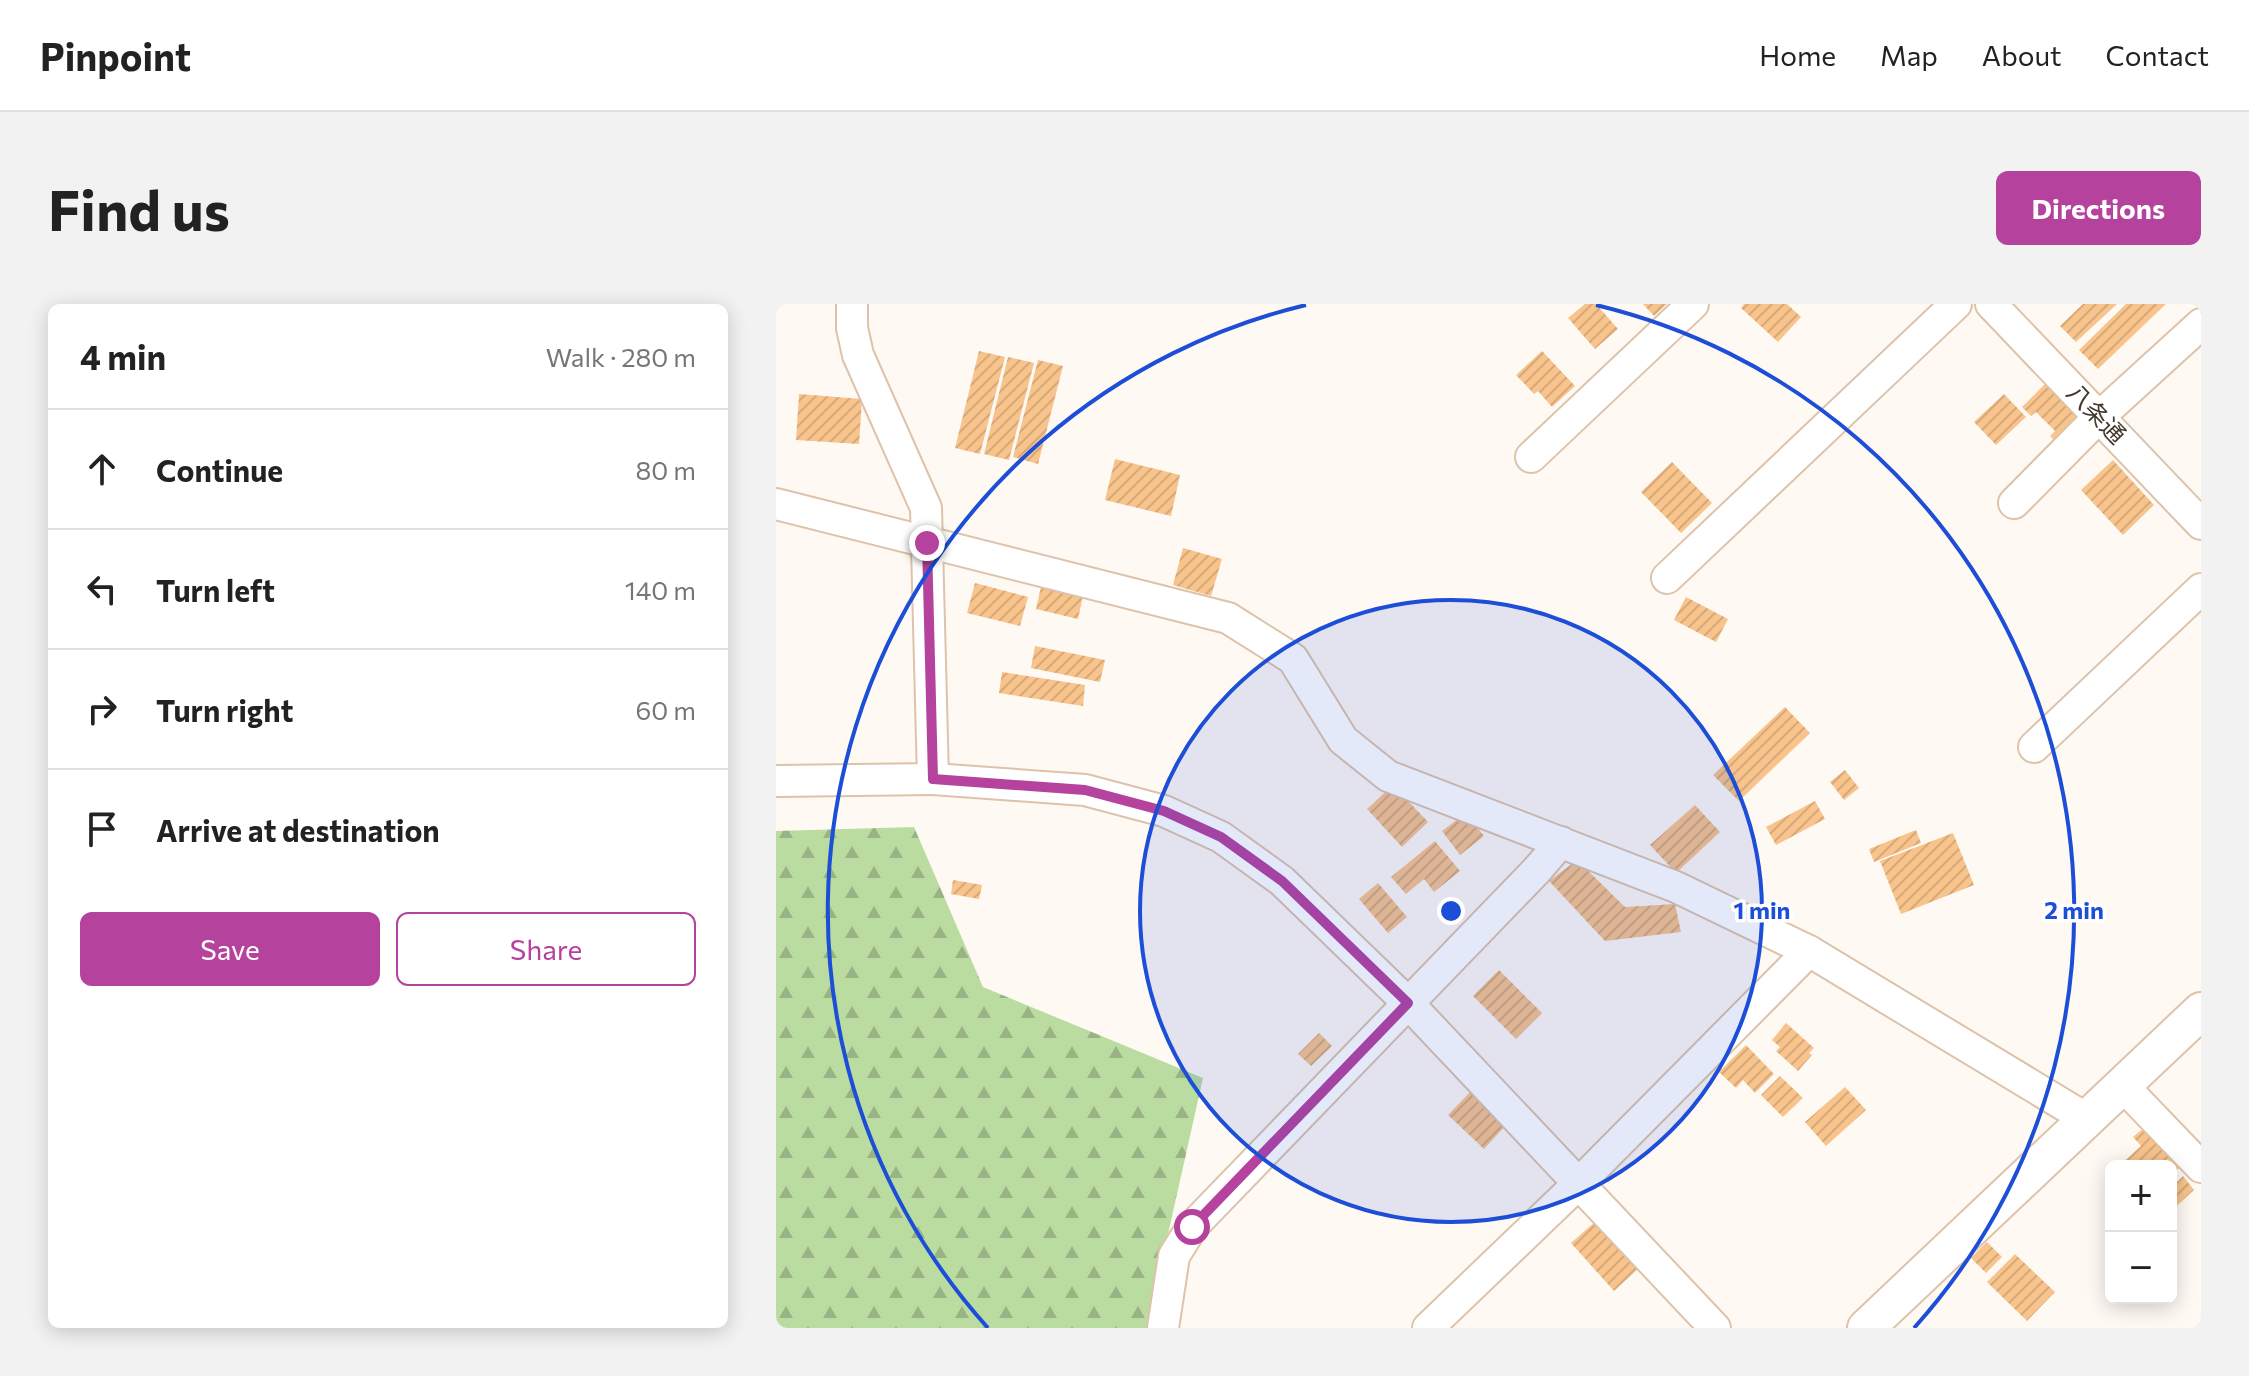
<!DOCTYPE html>
<html lang="en">
<head>
<meta charset="utf-8">
<style>
  :root { --surface:#fff; --page:#f2f2f2; --text:#222; --muted:#767676; --line:#e0e0e0; --accent:#b5429d }
  body { margin:0; font-family:Commissioner,"Noto Sans JP",sans-serif; background:var(--page); color:var(--text) }
  .controls { position:absolute; right:24px; bottom:24px; display:grid; overflow:hidden; border-radius:12px; box-shadow:0 4px 20px #0003 }
  .controls button { width:72px; height:72px; display:grid; place-items:center; padding:0; border:0; border-bottom:2px solid var(--line); background:var(--surface); color:var(--text); font:40px sans-serif }
  .stop { position:absolute; width:24px; height:24px; margin:-18px; border:6px solid #b5429d; border-radius:50%; background:#fff }
  .stop.end { background:#b5429d; border-color:#fff; box-shadow:0 2px 8px #0008 }
  .list { margin:0; padding:0; list-style:none }
  h2 { display:flex; justify-content:space-between; align-items:center; height:104px; margin:0; padding:0 32px; font-size:34px }
  h2 small { font-size:26px; font-weight:400; color:var(--muted) }
  .list li { display:grid; grid-template-columns:52px 1fr auto; gap:24px; align-items:center; box-sizing:border-box; height:120px; padding:0 32px; border-top:2px solid var(--line) }
  .list b { display:block; font-size:30px; white-space:nowrap }
  .list em { font-size:26px; font-style:normal; color:var(--muted) }
  .actions { display:flex; gap:16px; padding:24px 32px }
  .actions a { flex:1; padding:18px 0; border:2px solid var(--accent); border-radius:12px; text-align:center; font-size:28px; color:var(--accent) }
  .actions .main { background:var(--accent); color:#fff }
  .icon { flex:none; width:44px; height:44px; fill:none; stroke:currentColor; stroke-width:2; stroke-linecap:round; stroke-linejoin:round }
  .map { position:relative; flex:none; width:1425px; height:1024px; overflow:hidden; border-radius:12px }
  header { display:flex; align-items:center; gap:48px; box-sizing:border-box; height:112px; padding:0 40px; background:var(--surface); border-bottom:2px solid var(--line) }
  header strong { font-size:38px }
  nav { display:flex; gap:44px; margin-inline-start:auto; font-size:28px }
  .intro { display:flex; align-items:center; justify-content:space-between; box-sizing:border-box; height:192px; padding:0 48px }
  h1 { margin:0; font-size:56px }
  .button { padding:20px 36px; border-radius:12px; background:var(--accent); color:#fff; font-size:28px; font-weight:700 }
  main { display:flex; gap:48px; padding:0 48px }
  aside { flex:1; background:var(--surface); border-radius:12px; box-shadow:0 4px 20px #0003 }
  .map>svg:first-child { display:block }
  .forest { fill:url(#forest-firs) }
  .building { fill:url(#building-hatch) }
  .lines { fill:none; stroke-linecap:round; stroke-linejoin:round }
  .minor-casing { stroke:#ddc3a9; stroke-width:34 }
  .tertiary-casing { stroke:#ddc3a9; stroke-width:40 }
  .minor { stroke:#fff; stroke-width:30 }
  .tertiary { stroke:#fff; stroke-width:36 }
  .route { stroke:#b5429d; stroke-width:10 }
  .ring { fill:none; stroke:#1d4ed8; stroke-width:4 }
  .labels { text-anchor:middle; stroke-width:7; stroke-linejoin:round; paint-order:stroke }
  .street-label { font-size:24px; fill:#43382d; stroke:#fff }
  .centre { fill:#1d4ed8; stroke:#fff; stroke-width:4 }
  .ring-label { font-size:24px; text-anchor:middle; font-weight:bold; fill:#1d4ed8; stroke:#fff; stroke-width:7; stroke-linejoin:round; paint-order:stroke }
</style>
</head>
<body>
<header>
<strong>Pinpoint</strong>
<nav><a>Home</a><a>Map</a><a>About</a><a>Contact</a></nav>
</header>
<div class="intro"><h1>Find us</h1><a class="button">Directions</a></div>
<main>
<aside>
<h2>4 min<small>Walk · 280 m</small></h2>
<ul class="list">
<li><svg class="icon" aria-label="ahead" viewBox="0 0 24 24"><path d="M12 20V5M6 11l6-6 6 6"/></svg><div><b>Continue</b></div><em>80 m</em></li>
<li><svg class="icon" aria-label="left" viewBox="0 0 24 24"><path d="M17 20v-9H6M10 6l-5 5 5 5"/></svg><div><b>Turn left</b></div><em>140 m</em></li>
<li><svg class="icon" aria-label="right" viewBox="0 0 24 24"><path d="M7 20v-9h11M14 6l5 5-5 5"/></svg><div><b>Turn right</b></div><em>60 m</em></li>
<li><svg class="icon" aria-label="arrive" viewBox="0 0 24 24"><path d="M6 21V4h12l-3 4 3 4H6"/></svg><div><b>Arrive at destination</b></div></li>
</ul>
<div class="actions"><a class="main">Save</a><a>Share</a></div>
</aside>
<div class="map">
<svg width="1425" height="1024" viewBox="0 0 1425 1024">
  <defs>
    <pattern id="forest-firs" width="22" height="20" patternUnits="userSpaceOnUse" patternTransform="scale(2)"><rect width="22" height="20" fill="#badca1"/><path d="M5 1l3.5 6h-7zM16 11l3.5 6h-7z" fill="#99b384"/></pattern>
    <pattern id="building-hatch" width="6" height="6" patternUnits="userSpaceOnUse" patternTransform="scale(2)"><rect width="6" height="6" fill="#f8c48c"/><path d="M-1 1l2-2M0 6l6-6M5 7l2-2" fill="none" stroke="#d6a979"/></pattern>
  </defs>
  <rect width="100%" height="100%" fill="#fef9f3"/>
  <path class="forest" d="M138,523L207,683L427,774L371,1024H0V527Z"/>
  <g class="building">
    <path d="M809,0H820L842,25L819,45L792,14Z"/>
    <path d="M867,0H891L878,12Z"/>
    <path d="M968,0H1011L1025,13L1002,38L965,4Z"/>
    <path d="M1307,0H1341L1300,38L1284,22Z"/>
    <path d="M1350,0H1390L1322,65L1303,46Z"/>
    <path d="M203,47L229,53L204,150L179,144Z"/>
    <path d="M766,47L799,82L776,103L762,87L758,90L740,71Z"/>
    <path d="M232,53L258,59L233,156L208,150Z"/>
    <path d="M262,56L287,62L262,160L237,153Z"/>
    <path d="M1274,75L1314,116L1286,144L1274,132L1279,127L1260,108L1255,112L1246,103Z"/>
    <path d="M23,90L86,95L83,140L20,136Z"/>
    <path d="M1228,90L1250,113L1220,141L1198,118Z"/>
    <path d="M339,155L404,171L395,212L329,196Z"/>
    <path d="M1337,156L1378,201L1347,231L1305,186Z"/>
    <path d="M896,158L936,199L905,229L865,188Z"/>
    <path d="M407,244L446,255L435,292L397,281Z"/>
    <path d="M266,278L308,287L302,315L260,305Z"/>
    <path d="M199,279L252,293L244,322L191,309Z"/>
    <path d="M910,293L952,315L940,338L898,316Z"/>
    <path d="M259,342L329,356L324,378L255,364Z"/>
    <path d="M226,368L309,381L307,402L223,389Z"/>
    <path d="M1009,403L1034,429L963,497L937,471Z"/>
    <path d="M1069,466L1083,484L1068,496L1054,478Z"/>
    <path d="M617,481L652,518L626,543L591,505Z"/>
    <path d="M1039,497L1049,515L1000,541L990,523Z"/>
    <path d="M919,501L944,528L900,569L874,541Z"/>
    <path d="M690,509L708,532L684,551L666,527Z"/>
    <path d="M1140,526L1145,539L1098,558L1093,545Z"/>
    <path d="M1177,529L1198,581L1125,610L1104,557Z"/>
    <path d="M659,537L684,567L658,588L648,575L630,590L615,573Z"/>
    <path d="M801,556L849,603L899,600L905,628L829,637L773,577Z"/>
    <path d="M177,576L206,581L203,595L175,590Z"/>
    <path d="M602,579L631,613L612,629L583,595Z"/>
    <path d="M723,666L766,709L740,735L697,692Z"/>
    <path d="M1010,719L1038,744L1033,749L1036,751L1022,767L1000,747L1004,743L996,736Z"/>
    <path d="M543,729L556,742L535,762L522,750Z"/>
    <path d="M970,741L998,770L979,789L967,776L960,784L943,768Z"/>
    <path d="M1004,772L1027,794L1007,813L985,791Z"/>
    <path d="M1069,783L1090,806L1050,842L1029,818Z"/>
    <path d="M697,785L732,819L708,845L672,811Z"/>
    <path d="M1370,822L1403,864L1395,871V862H1343L1365,842L1357,833Z"/>
    <path d="M1395,871L1401,878L1407,872L1418,886L1395,907Z"/>
    <path d="M821,916L864,963L838,987L795,939Z"/>
    <path d="M1211,938L1226,953L1210,969L1195,954Z"/>
    <path d="M1239,950L1279,988L1251,1017L1211,978Z"/>
  </g>
  <g class="lines">
    <defs>
      <g id="minor">
        <path d="M1215,0L1425,220"/>
        <path d="M755,153L917,0"/>
        <path d="M1238,199L1323,113L1425,20"/>
        <path d="M0,200L452,314L517,355L567,436L612,472L900,583L1033,647L1311,815"/>
        <path d="M891,274L1180,0"/>
        <path d="M1258,443L1425,285"/>
        <path d="M157,475L309,486L388,507L445,533L506,577L632,699L939,1024"/>
        <path d="M0,477L157,475L150,204L82,51L76,24V0"/>
        <path d="M1346,781L1425,863"/>
        <path d="M387,1024L398,952L416,923L761,566L785,538"/>
        <path d="M652,1024L801,881L1033,647"/>
      </g>
      <path id="tertiary" d="M1090,1024L1425,707"/>
    </defs>
    <use href="#minor" class="minor-casing"/>
    <use href="#tertiary" class="tertiary-casing"/>
    <use href="#minor" class="minor"/>
    <use href="#tertiary" class="tertiary"/>
  </g>
  <g class="lines">
    <path class="route" d="M151,239L157,475L309,486L388,507L445,533L506,577L632,699L416,923"/>
  </g>
  <circle cx="675" cy="607" r="311" fill="#1d4ed8" fill-opacity=".12"/>
  <g class="ring">
    <circle cx="675" cy="607" r="311"/>
    <path d="M212 1024A623 623 0 0 1 530 1M820 1A623 623 0 0 1 1138 1024"/>
  </g>
  <g class="labels">
    <g class="street-label">
      <text transform="translate(1320 110) rotate(46)" y="8">八条通</text>
    </g>
  </g>
  <circle cx="675" cy="607" r="12" class="centre"/>
  <g class="ring-label">
    <text x="986" y="615">1 min</text>
    <text x="1298" y="615">2 min</text>
  </g>
</svg>
<div class="controls">
<button>+</button>
<button>−</button>
</div>
<div class="stop" style="left:416px;top:923px"></div>
<div class="stop end" style="left:151px;top:239px"></div>
</div>
</main>
</body>
</html>
